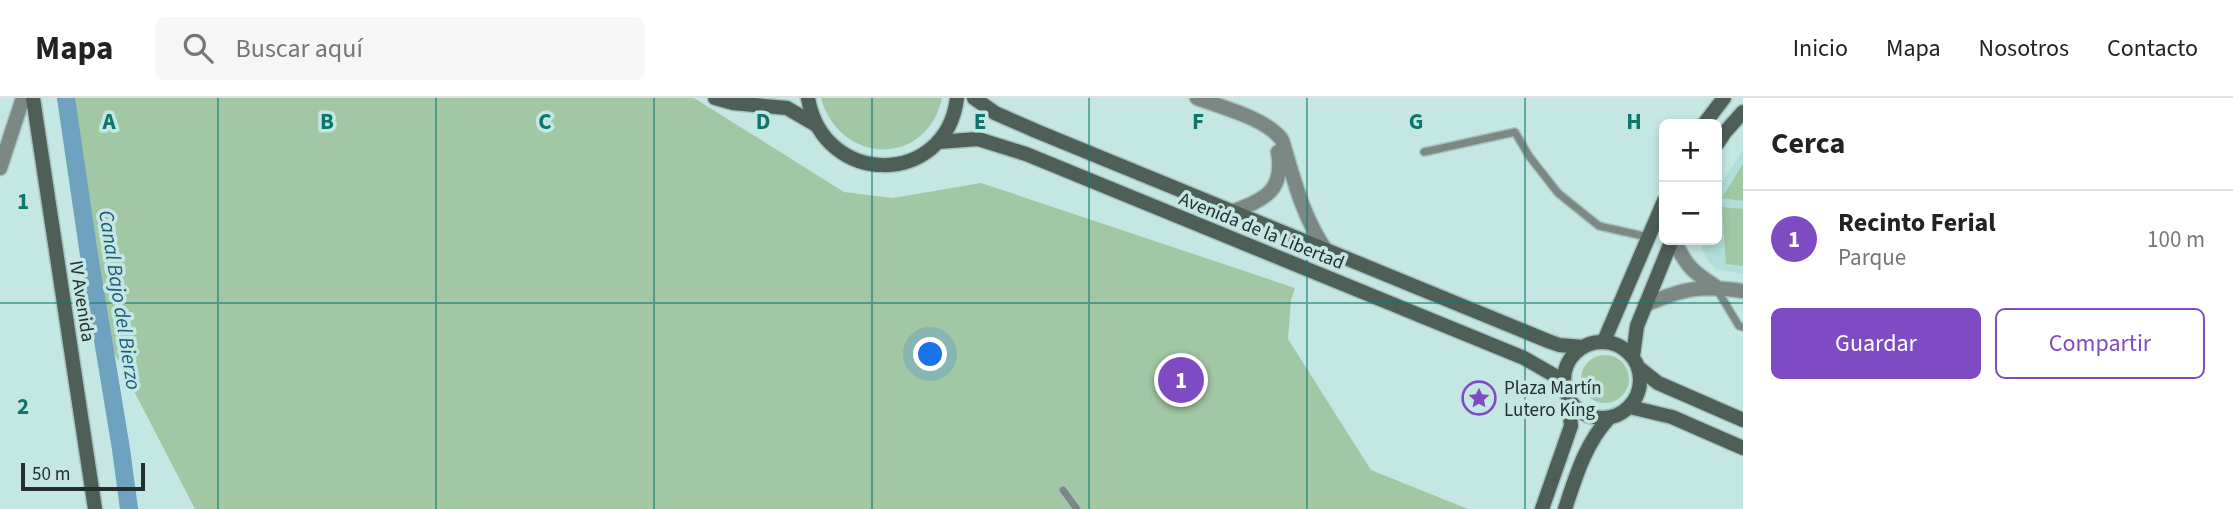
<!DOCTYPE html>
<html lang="es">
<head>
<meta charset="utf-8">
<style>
  :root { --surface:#fff; --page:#f6f6f6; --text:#222; --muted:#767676; --line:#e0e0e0; --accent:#7f4bc3 }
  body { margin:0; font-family:"Source Sans 3",sans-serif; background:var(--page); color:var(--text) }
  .controls { position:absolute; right:21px; top:21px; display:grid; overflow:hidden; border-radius:10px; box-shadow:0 4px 10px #0003 }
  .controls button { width:63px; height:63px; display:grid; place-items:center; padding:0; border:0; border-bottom:2px solid var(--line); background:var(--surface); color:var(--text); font:35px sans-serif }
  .scale { position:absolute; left:21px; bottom:18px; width:124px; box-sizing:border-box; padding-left:7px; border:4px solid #222f2e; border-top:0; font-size:19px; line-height:24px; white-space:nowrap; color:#222f2e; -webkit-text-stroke:5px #c5e7e4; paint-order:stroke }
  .you { position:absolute; left:931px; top:257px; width:24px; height:24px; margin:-18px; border:5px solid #fff; border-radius:50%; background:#1a73e8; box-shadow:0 0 0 10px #1a73e833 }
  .badge { display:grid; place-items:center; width:46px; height:46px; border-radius:50%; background:var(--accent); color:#fff; font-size:23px; font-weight:700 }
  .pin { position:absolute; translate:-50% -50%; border:4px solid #fff; box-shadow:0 2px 7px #0006 }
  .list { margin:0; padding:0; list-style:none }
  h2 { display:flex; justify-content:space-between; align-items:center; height:91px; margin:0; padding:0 28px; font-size:30px }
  h2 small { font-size:23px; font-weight:400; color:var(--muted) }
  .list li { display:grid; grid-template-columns:46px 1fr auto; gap:21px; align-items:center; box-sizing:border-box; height:98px; padding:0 28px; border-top:2px solid var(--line) }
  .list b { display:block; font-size:26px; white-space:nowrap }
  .list p { margin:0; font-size:23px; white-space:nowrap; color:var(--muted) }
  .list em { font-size:23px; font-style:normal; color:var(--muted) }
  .actions { display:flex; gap:14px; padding:21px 28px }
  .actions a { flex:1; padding:16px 0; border:2px solid var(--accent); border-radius:10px; text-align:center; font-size:24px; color:var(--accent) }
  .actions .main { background:var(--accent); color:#fff }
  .icon { flex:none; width:38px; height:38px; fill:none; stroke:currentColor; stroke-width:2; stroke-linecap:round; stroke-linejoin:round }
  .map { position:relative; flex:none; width:1743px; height:411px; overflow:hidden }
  header { display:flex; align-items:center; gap:42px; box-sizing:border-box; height:98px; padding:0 35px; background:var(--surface); border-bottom:2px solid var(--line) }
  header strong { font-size:33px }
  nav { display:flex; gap:38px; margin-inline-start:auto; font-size:24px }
  .search { width:490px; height:63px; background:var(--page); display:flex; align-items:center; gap:18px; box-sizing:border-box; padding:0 24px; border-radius:10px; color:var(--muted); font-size:26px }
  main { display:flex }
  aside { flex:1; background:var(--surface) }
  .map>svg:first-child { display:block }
  .built { fill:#b1ddda }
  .green { fill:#a1c7a4 }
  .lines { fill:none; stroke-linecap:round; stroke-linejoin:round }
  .canal { stroke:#6ea2bf; stroke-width:18 }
  .lane-casing { stroke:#a4c2c0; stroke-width:10 }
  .street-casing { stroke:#a4c2c0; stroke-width:17 }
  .secondary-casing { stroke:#a4c2c0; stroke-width:17 }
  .lane { stroke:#7c8883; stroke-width:7 }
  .street { stroke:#7c8883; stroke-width:14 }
  .secondary { stroke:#4e5f58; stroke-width:14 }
  .grid { fill:none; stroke:#0f766e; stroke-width:2; stroke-opacity:0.55 }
  .labels { text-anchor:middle; stroke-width:7; stroke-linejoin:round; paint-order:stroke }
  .street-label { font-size:19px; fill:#222f2e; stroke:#c5e7e4 }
  .poi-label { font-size:19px; fill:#222f2e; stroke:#c5e7e4; text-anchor:start }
  .water-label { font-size:21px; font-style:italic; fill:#1b5a79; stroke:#c5e7e4 }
  .grid-label { font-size:23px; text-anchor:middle; font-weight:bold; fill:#0f766e; stroke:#c5e7e4; stroke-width:7; stroke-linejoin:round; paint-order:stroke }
</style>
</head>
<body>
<header>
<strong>Mapa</strong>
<div class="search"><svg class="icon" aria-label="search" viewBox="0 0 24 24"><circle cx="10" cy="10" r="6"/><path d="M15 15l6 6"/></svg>Buscar aquí</div>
<nav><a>Inicio</a><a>Mapa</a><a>Nosotros</a><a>Contacto</a></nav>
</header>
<main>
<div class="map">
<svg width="1743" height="411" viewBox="0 0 1743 411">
  <rect width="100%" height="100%" fill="#c5e7e4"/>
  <path class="built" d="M1743,52V176L1716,171L1708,163L1701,149V142H1717V95L1721,86Z"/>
  <g class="green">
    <path d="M72,0H694L844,94L893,100L981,85L1295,190L1291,202L1288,241L1371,372L1468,411H195L105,237Z"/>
    <path d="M821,0H942C927,69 840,68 821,0Z"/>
    <path d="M1743,66V103L1722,100Z"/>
    <path d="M1722,109L1743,111V168L1726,166Z"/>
    <circle cx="1605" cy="281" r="24"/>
  </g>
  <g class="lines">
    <path class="canal" d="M66,0L89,157L121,351L129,411"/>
    <defs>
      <g id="lane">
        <path d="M1424,54L1515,34L1529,58L1558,95L1599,128L1648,139"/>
        <path d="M1716,190L1739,228L1743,229"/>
        <path d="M1063,392L1077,411"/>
      </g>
      <g id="street">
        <path d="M1197,0C1223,10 1266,20 1282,42C1294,82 1303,120 1327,154"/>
        <path d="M0,70L23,0"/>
        <path d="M1231,114C1264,102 1285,93 1278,54"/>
        <path d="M1674,142C1685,166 1692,174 1715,188"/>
        <path d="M1645,207C1684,190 1701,187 1743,193"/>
      </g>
      <g id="secondary">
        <path d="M33,0L95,411"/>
        <path d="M715,0L733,5L787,10L816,27"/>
        <path d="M808,0C823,89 946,90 957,0"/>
        <path d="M974,0L995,15L1036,33L1548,243L1559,247L1582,249"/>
        <path d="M1704,26L1724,0"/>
        <path d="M938,44L978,41L1026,56L1524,260L1564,283"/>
        <path d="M1717,46L1725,34L1743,14"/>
        <path d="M1604,243L1664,103"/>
        <circle cx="1602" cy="282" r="38"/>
        <path d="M1633,258L1637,228L1672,142"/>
        <path d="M1639,270L1658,285L1743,322"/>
        <path d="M1630,309L1672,319L1743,350"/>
        <path d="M1542,411L1571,328L1569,301"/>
        <path d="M1565,411C1576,378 1585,346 1609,320"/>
      </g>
    </defs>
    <use href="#lane" class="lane-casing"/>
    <use href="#street" class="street-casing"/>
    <use href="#secondary" class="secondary-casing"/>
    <use href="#lane" class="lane"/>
    <use href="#street" class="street"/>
    <use href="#secondary" class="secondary"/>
  </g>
  <path class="grid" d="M218,0V411M436,0V411M654,0V411M872,0V411M1089,0V411M1307,0V411M1525,0V411M0,205H1743"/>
  <defs>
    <symbol id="sight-ring" viewBox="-11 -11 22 22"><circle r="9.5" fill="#c5e7e4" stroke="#7f4bc3" stroke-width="1.5"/><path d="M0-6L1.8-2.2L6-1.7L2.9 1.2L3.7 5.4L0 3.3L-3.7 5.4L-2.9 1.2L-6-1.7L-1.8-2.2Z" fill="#7f4bc3"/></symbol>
  </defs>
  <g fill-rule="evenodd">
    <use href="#sight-ring" x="1460" y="281" width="38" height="38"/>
  </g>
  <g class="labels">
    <g class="street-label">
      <text transform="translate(1262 132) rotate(22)" y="7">Avenida de la Libertad</text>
      <text transform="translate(83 203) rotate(81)" y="7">IV Avenida</text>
    </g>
    <g class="poi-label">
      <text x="1504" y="296">Plaza Martín<tspan x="1504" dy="22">Lutero King</tspan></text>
    </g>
    <g class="water-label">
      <text transform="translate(120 202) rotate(81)" y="7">Canal Bajo del Bierzo</text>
    </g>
  </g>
  <g class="grid-label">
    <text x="109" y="31">A</text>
    <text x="327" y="31">B</text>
    <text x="545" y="31">C</text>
    <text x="763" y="31">D</text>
    <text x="980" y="31">E</text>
    <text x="1198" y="31">F</text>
    <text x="1416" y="31">G</text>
    <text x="1634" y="31">H</text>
    <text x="23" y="111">1</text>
    <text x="23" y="316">2</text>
  </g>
</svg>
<div class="controls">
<button>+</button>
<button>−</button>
</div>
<div class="scale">50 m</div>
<div class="you"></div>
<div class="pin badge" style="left:1181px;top:282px">1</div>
</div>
<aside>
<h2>Cerca<small></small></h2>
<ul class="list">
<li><span class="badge">1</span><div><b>Recinto Ferial</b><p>Parque</p></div><em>100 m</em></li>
</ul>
<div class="actions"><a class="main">Guardar</a><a>Compartir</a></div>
</aside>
</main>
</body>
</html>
